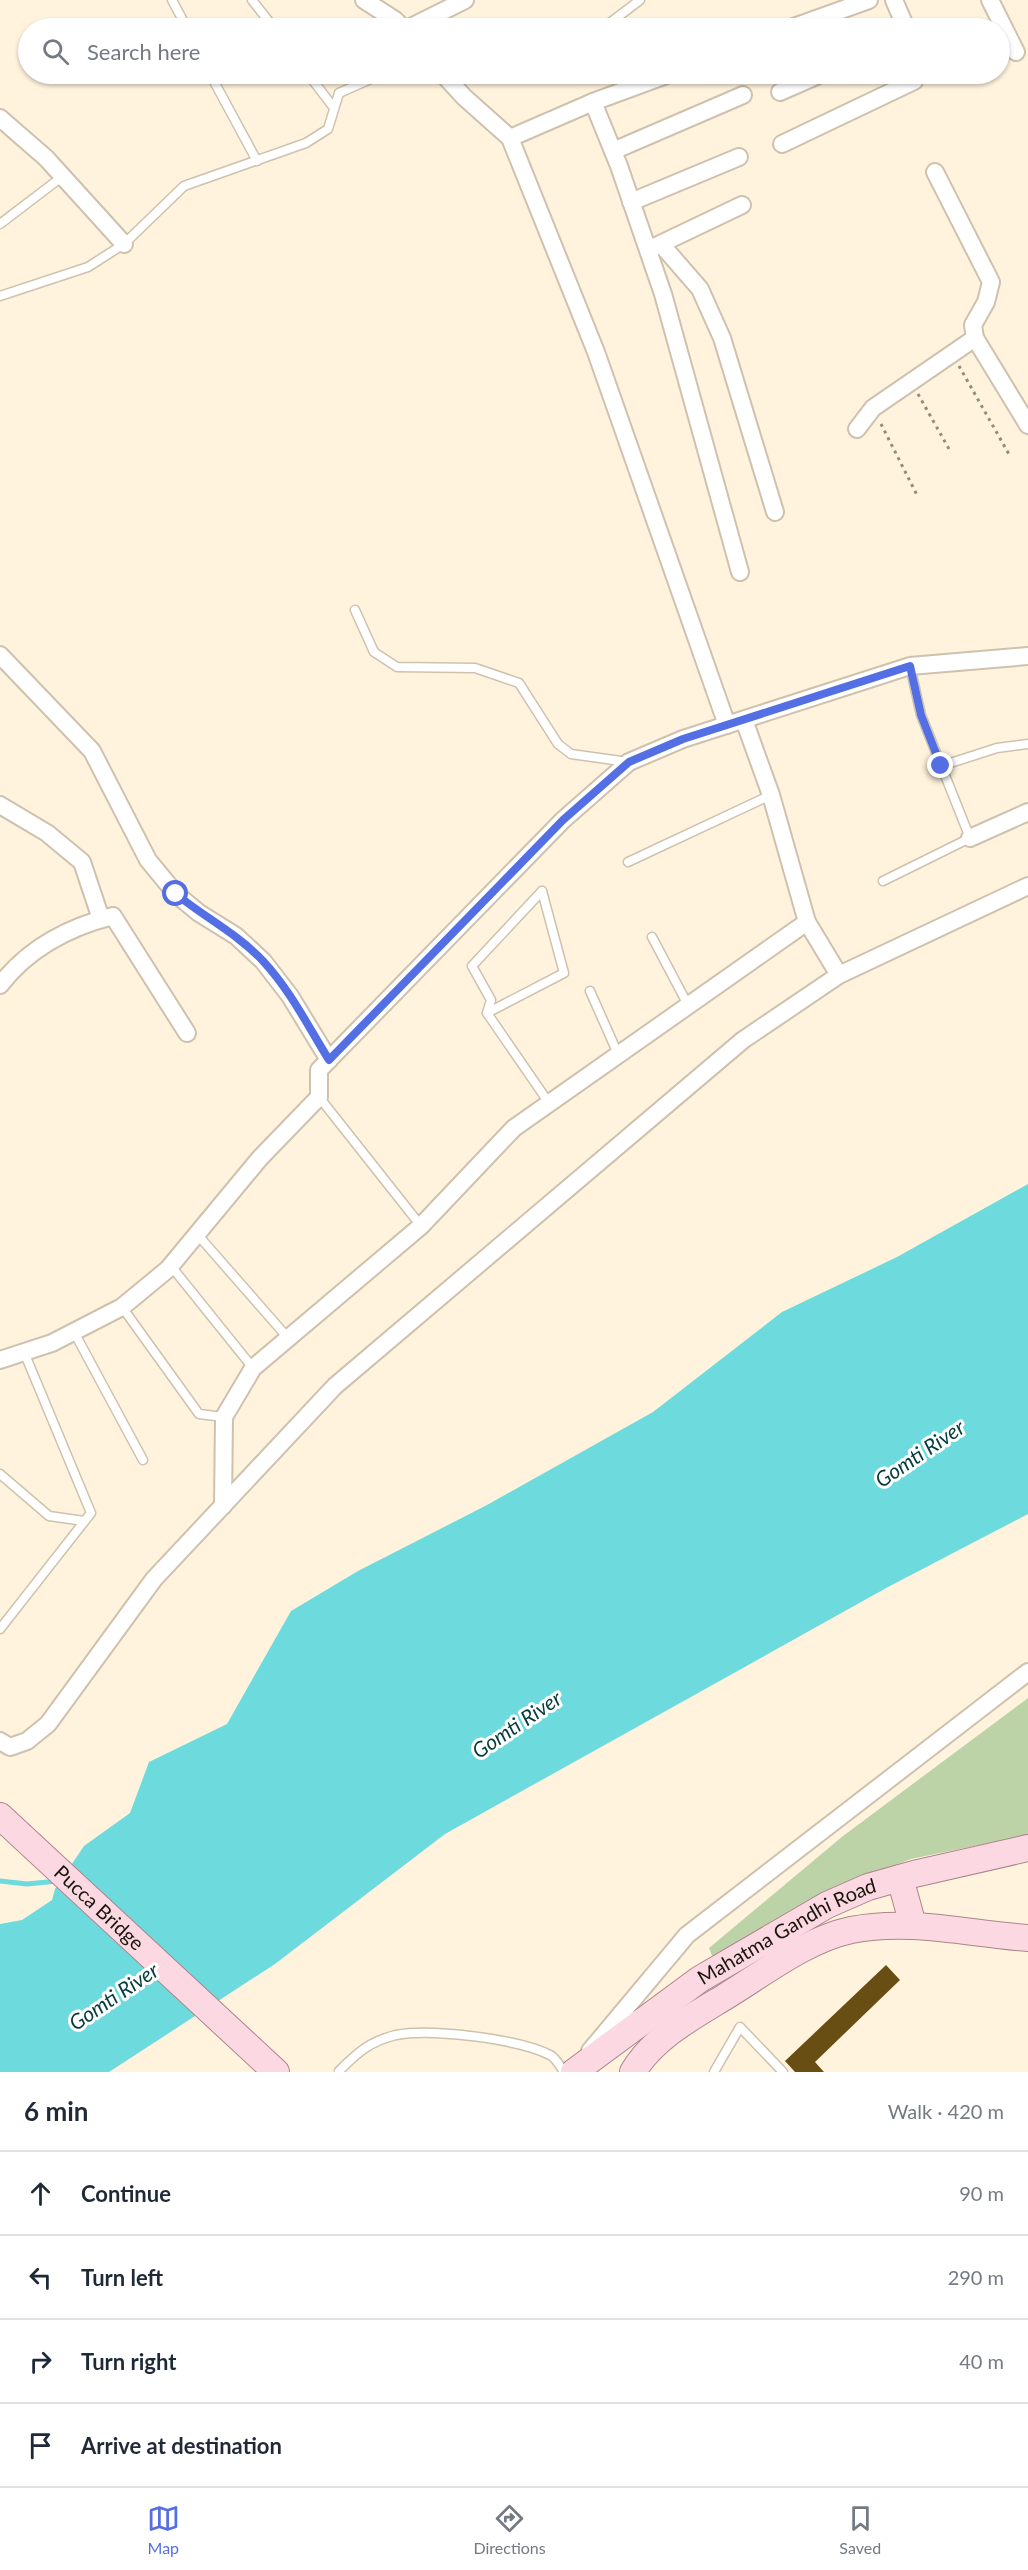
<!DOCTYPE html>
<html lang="en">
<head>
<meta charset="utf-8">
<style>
  :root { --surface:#fff; --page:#f2f2f3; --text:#1f2937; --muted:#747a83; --line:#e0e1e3; --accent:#546fe4 }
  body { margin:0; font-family:Lato,sans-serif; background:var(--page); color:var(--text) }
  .stop { position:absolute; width:18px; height:18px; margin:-14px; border:4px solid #546fe4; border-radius:50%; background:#fff }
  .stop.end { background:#546fe4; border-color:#fff; box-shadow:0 2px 6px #0008 }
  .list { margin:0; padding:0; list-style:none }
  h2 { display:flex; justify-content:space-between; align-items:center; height:78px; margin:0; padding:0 24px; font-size:26px }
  h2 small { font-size:20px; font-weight:400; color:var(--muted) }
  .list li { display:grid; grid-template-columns:39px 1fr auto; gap:18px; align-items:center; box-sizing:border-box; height:84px; padding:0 24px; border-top:2px solid var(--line) }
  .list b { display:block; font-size:22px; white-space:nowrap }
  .list em { font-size:20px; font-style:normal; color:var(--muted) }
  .icon { flex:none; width:33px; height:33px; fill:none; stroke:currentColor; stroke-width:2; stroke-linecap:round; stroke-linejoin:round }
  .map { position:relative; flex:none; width:1028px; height:2072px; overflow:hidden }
  .search { position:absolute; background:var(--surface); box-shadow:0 2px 4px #0004; left:18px; right:18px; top:18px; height:66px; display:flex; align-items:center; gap:15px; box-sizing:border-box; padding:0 21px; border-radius:33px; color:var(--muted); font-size:22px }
  .sheet { height:414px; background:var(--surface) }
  nav { display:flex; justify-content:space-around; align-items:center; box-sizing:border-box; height:84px; border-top:2px solid var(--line); background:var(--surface); font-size:16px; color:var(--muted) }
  nav a { display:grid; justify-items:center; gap:3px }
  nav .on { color:var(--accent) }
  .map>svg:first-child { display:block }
  .green { fill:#bcd2a7 }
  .water { fill:#6ddbdd }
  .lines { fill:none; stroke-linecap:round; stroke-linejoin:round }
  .stream { stroke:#6ddbdd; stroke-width:5 }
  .building { fill:#694e14 }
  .service-casing { stroke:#cec2ae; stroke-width:11 }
  .minor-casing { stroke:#cec2ae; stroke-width:20 }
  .primary-casing { stroke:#ac848b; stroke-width:28 }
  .path { stroke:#938b7c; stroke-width:3; stroke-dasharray:3 4.5; stroke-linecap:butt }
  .service { stroke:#fff; stroke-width:8 }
  .minor { stroke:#fff; stroke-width:16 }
  .primary { stroke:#fcd9e2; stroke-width:26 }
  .route { stroke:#546fe4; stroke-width:8 }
  .labels { text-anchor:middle; stroke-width:6; stroke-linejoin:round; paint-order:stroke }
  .street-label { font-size:20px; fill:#1a160e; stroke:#fff }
  .water-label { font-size:21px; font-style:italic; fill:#053c3d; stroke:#fff }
</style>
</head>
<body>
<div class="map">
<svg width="1028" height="2072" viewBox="0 0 1028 2072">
  <rect width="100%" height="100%" fill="#fff3de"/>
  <path class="green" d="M1028,1698V1835L911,1859L845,1884L714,1961L709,1948L843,1836Z"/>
  <path class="water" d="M1028,1184V1514L888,1587L445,1834L275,1964L109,2072H0V1924L22,1920L52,1900L55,1889L84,1846L130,1813L149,1762L227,1724L291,1611L358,1571L487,1505L653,1412L782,1312L897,1257Z"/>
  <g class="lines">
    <path class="stream" d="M0,1881L27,1884L58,1881"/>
  </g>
  <path class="building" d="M886,1965L900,1980L815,2062L824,2072H795L785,2061Z"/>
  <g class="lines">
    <defs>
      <g id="service">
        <path d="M172,0L187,28"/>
        <path d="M252,0L274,28"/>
        <path d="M603,28L640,0"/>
        <path d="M210,74L257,161"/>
        <path d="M308,74L334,108"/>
        <path d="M0,224L63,176"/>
        <path d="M0,296L88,267L124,244L184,186L306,143L328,129L339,93L382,74"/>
        <path d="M355,610L374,652L397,667L475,668L519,683L558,744L571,754L628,762"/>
        <path d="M941,766L997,748L1028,744"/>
        <path d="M628,862L771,795"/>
        <path d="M883,881L970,838L921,715L910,666"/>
        <path d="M542,891L472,966L491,1000L487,1013L549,1103"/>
        <path d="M652,937L688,1005"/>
        <path d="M590,991L618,1054"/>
        <path d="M487,1013L564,973L542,891"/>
        <path d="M319,1097L421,1226"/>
        <path d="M197,1234L288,1338"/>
        <path d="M171,1266L253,1368"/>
        <path d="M122,1307L199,1414L224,1417"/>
        <path d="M74,1332L143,1460"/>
        <path d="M0,1474L49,1516L84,1521"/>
        <path d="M0,1629L91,1513L24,1352"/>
        <path d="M339,2071C357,2053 370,2041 396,2035C430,2028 519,2039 550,2055C556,2058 560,2066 564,2072"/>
        <path d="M714,2072L740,2027L783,2072"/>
      </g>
      <g id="minor">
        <path d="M364,0L395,20L403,28"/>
        <path d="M894,0L906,28"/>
        <path d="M990,0L1016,52"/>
        <path d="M409,28L465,0"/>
        <path d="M791,28L869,0"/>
        <path d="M443,74L464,97L510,138L596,352L727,725"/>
        <path d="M780,92L821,74"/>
        <path d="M593,102L619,166L663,294L740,572"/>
        <path d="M0,118L46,158L124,244"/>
        <path d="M510,138L593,102L669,74"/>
        <path d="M782,144L914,81L913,74"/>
        <path d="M613,151L743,95"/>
        <path d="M935,172L991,282L986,302L973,325L975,338"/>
        <path d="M631,202L739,157"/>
        <path d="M661,244L700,289L722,338L775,512"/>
        <path d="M652,248L742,205"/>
        <path d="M857,429L873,408L975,338L1028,425"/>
        <path d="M0,655L92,751L148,860L176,894L199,913L236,936L263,961L290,996L329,1060"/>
        <path d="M0,805L47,833L82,862L101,919"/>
        <path d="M970,838L1028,812"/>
        <path d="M839,975L1028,886"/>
        <path d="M0,985C28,949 69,927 113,916L187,1033"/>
        <path d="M0,1360L52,1343L122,1307L168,1269L260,1158L319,1097V1070L563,820L629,762L683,739L910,666L1028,656"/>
        <path d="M223,1506L224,1417L253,1368L421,1226L514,1128L807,922L771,795L744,720"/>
        <path d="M0,1741L10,1747L27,1741L48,1724L154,1579L335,1386L743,1040L839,975L807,922"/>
        <path d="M590,2051L687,1935L1028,1672"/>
      </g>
      <g id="primary">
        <path id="s1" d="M0,1816L276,2072"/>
        <path d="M900,1878L913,1925"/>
        <path id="s2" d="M574,2072L700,1979L827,1905L868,1887L914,1874L1028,1848"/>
        <path d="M633,2072C652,2039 690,2018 723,1998C763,1974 805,1940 851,1930C909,1918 970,1934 1028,1938"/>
      </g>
    </defs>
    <use href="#service" class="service-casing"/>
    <use href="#minor" class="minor-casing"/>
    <use href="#primary" class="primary-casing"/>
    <g class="path">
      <path d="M959,366L1010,456"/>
      <path d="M918,394L949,449"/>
      <path d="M881,424L917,495"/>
    </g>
    <use href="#service" class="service"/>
    <use href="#minor" class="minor"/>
    <use href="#primary" class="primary"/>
  </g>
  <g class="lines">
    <path class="route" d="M176,894C204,917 238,934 263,961C290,990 308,1026 329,1060L563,820L629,762L683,739L910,666L921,715L941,766"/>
  </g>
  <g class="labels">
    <g class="street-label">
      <text dy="7" stroke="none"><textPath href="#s1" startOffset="135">Pucca Bridge</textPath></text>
      <text dy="7" stroke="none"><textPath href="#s2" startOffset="256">Mahatma Gandhi Road</textPath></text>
    </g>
    <g class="water-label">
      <text transform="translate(920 1454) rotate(-34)" y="7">Gomti River</text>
      <text transform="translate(517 1725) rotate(-34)" y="7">Gomti River</text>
      <text transform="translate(114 1997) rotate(-34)" y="7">Gomti River</text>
    </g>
  </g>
</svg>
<div class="stop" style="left:176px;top:894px"></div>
<div class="stop end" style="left:941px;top:766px"></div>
<div class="search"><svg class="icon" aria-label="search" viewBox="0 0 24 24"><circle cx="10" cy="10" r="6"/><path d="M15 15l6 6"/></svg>Search here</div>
</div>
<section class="sheet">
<h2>6 min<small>Walk · 420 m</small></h2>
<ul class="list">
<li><svg class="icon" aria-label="ahead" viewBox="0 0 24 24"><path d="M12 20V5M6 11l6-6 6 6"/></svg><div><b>Continue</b></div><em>90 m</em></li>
<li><svg class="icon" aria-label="left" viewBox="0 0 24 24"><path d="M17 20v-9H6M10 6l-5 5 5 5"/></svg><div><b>Turn left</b></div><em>290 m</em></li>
<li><svg class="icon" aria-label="right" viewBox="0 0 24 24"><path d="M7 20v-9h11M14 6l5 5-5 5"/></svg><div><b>Turn right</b></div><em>40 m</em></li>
<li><svg class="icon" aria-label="arrive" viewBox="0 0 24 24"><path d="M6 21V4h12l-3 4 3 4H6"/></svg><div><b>Arrive at destination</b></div></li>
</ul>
</section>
<nav>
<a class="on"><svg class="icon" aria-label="map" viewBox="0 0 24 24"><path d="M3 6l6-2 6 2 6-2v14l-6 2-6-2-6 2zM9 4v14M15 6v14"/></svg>Map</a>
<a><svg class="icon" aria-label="directions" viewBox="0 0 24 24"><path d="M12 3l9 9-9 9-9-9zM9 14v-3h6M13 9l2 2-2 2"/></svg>Directions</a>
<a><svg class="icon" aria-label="saved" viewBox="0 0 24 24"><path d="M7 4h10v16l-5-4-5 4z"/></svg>Saved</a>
</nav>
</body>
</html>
